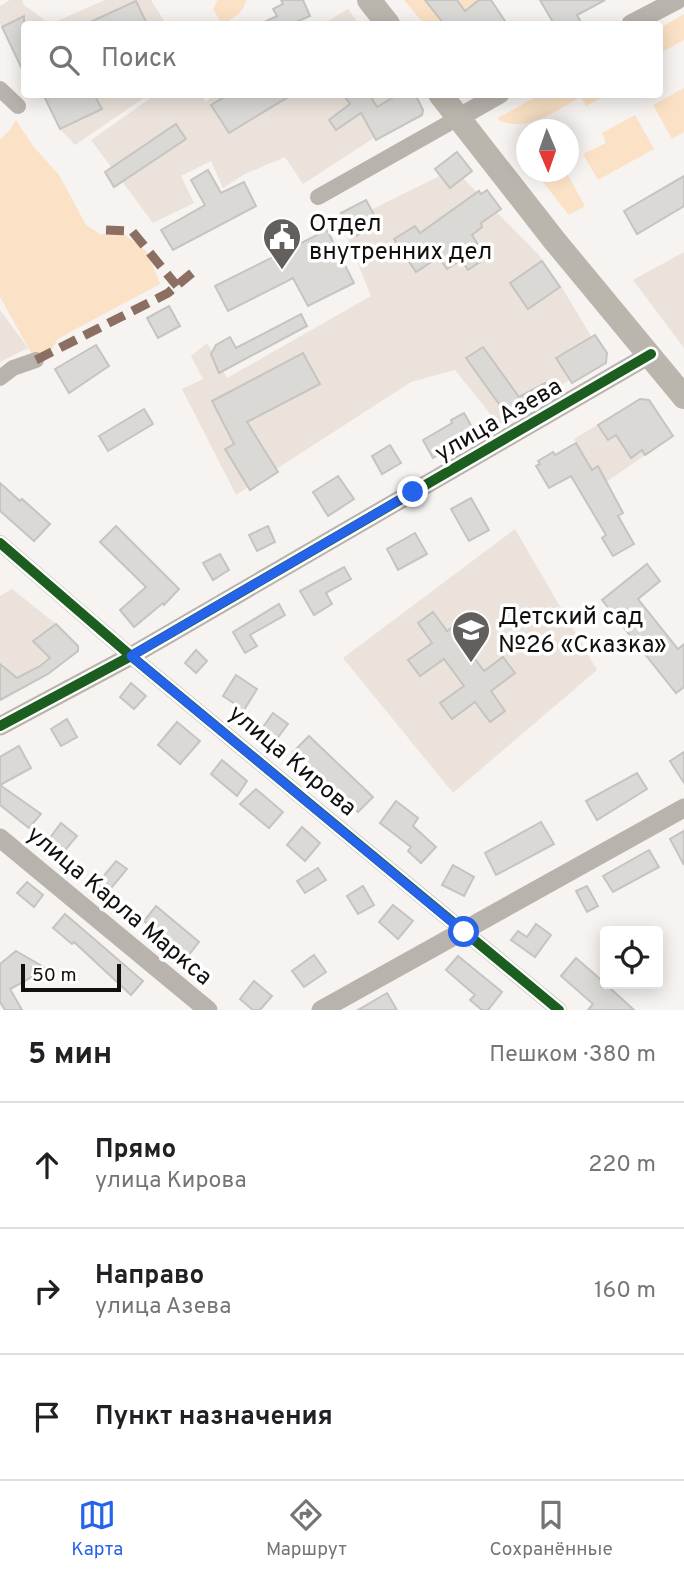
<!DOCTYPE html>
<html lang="ru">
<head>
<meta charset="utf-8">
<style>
  :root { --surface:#fff; --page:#f6f6f6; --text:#202124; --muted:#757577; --line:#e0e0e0; --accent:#2563eb }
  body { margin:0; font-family:Overpass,sans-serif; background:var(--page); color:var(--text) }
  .controls { position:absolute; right:21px; bottom:21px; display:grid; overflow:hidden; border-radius:7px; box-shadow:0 4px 18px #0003 }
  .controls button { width:63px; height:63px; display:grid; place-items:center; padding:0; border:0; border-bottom:2px solid var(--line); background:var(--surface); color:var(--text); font:35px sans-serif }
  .compass { position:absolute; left:516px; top:119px; width:63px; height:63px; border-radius:50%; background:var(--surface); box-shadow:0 4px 18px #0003; rotate:178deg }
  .scale { position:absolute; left:21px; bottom:18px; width:100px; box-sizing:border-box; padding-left:7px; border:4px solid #12100e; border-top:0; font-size:19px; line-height:24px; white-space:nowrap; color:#12100e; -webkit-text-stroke:5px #fff; paint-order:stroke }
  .stop { position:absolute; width:21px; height:21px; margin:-16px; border:5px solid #2563eb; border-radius:50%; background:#fff }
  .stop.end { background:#2563eb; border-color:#fff; box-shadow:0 2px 7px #0008 }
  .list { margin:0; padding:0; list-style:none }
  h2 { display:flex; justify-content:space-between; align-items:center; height:91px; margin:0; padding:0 28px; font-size:30px }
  h2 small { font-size:23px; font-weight:400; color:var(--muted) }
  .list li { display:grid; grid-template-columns:46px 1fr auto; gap:21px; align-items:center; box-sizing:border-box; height:126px; padding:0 28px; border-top:2px solid var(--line) }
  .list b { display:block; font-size:26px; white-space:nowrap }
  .list p { margin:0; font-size:23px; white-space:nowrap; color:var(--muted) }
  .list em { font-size:23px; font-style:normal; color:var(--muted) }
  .icon { flex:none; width:38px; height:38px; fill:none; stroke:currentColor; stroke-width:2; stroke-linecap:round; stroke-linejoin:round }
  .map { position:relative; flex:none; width:684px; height:1010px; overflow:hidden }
  .search { position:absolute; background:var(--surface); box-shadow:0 4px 18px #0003; left:21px; right:21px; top:21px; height:77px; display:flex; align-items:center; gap:18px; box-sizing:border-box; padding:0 24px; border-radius:7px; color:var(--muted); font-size:26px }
  .sheet { height:469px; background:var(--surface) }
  nav { display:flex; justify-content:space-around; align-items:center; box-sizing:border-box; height:98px; border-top:2px solid var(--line); background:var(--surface); font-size:19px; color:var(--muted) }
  nav a { display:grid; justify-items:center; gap:4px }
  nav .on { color:var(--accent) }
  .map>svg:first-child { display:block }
  .built { fill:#ebe3db }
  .green { fill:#fbe2c6 }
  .building { fill:#dbd9d6; stroke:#c6c4c1; stroke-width:2 }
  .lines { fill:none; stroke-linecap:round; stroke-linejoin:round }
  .minor { stroke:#b8b3ac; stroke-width:16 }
  .tertiary { stroke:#b8b3ac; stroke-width:19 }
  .primary { stroke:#bab6ad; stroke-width:24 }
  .quiet { stroke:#8d6e63; stroke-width:9; stroke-dasharray:18 9; stroke-linecap:butt }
  .cycleway-casing { stroke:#fff; stroke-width:15 }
  .cycleway { stroke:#1b5e20; stroke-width:10 }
  .route { stroke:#2563eb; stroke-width:9 }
  .labels { text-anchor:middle; stroke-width:7; stroke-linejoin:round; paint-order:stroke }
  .poi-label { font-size:24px; fill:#12100e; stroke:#fff; text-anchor:start }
  .street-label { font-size:24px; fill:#12100e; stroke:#fff }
</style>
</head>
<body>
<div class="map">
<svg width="684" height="1010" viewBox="0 0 684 1010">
  <rect width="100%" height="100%" fill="#f6f3f0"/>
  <g class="built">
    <path d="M10,0H22L24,5L50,24L105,0H151L166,24H24V73L0,23V6Z"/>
    <path d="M348,9L359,24H323Z"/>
    <path d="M214,94L407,95L417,110L303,184L285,157L245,174L223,188L211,161L181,176L194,203L153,223L91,140L155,95H200L206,102Z"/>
    <path d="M43,95H148L75,145L60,129Z"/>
    <path d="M454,169L538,254L563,289L604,358L499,425L455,370L411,382L236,495L182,389L203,379L191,356L207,343L227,378L371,296L342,224Z"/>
    <path d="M684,252V348L633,280Z"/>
    <path d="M0,310L28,348L0,362Z"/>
    <path d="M640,399L649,400L673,436L606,482L598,467L592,470L574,439Z"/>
    <path d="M515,529L597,670L453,793L343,658Z"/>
    <path d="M12,589L56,624L34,641L50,658L17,678L0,664V596Z"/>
  </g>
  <g class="green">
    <path d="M218,0H246C243,13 234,18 222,24L213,9Z"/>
    <path d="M404,0H491L493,2L465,24H424Z"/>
    <path d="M684,14V40L660,53V28Z"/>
    <path d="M684,88V132L672,139L653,105Z"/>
    <path d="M539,95V94L606,95L586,106L581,97C555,111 528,133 498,120V118Z"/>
    <path d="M635,115L654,149L598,180L583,154L606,143L602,133Z"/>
    <path d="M16,120L33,146L59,175L86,225L100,234H124L147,252L160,284L70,332L57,340L52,349L33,356L0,297V139L9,131Z"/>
    <path d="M535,172H566L585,206L569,215Z"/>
  </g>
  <g class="building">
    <path d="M281,0H303L310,16L292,24H260L277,16L273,9L283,4Z"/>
    <path d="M425,0H457L465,11L479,0H491L507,24H444Z"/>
    <path d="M540,0H605L577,15L582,24H554Z"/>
    <path d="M136,1L147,24H86Z"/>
    <path d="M24,16V73L2,27Z"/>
    <path d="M43,94H94L102,109L60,129Z"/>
    <path d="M229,94H293L229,133L211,105Z"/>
    <path d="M343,94H369L377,107L399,94H415L423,110L422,115L376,140L361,113L336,130L329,120L350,104Z"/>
    <path d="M176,124L186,139L114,187L105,172Z"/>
    <path d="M457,152L472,171L450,188L435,169Z"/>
    <path d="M208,170L221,193L244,182L256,206L173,250L161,230L205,205L191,180Z"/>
    <path d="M684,176V206L637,234L624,211Z"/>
    <path d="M487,190L501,209L481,223L482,227L472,235L486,258L468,270L461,260L447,269L439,257L416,272L394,239L415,226L420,233L479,191L481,194Z"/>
    <path d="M366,200L379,224L354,237L341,213Z"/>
    <path d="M327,230L354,283L308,306L293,278L228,311L215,286Z"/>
    <path d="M542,261L560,287L528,309L510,283Z"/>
    <path d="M169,306L180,326L158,338L147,318Z"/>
    <path d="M301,314L307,326L219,373L211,354L216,345L230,337L236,348Z"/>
    <path d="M595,335L607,353L606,363L572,383L556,358Z"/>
    <path d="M96,345L109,366L69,393L55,369Z"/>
    <path d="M483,347L519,397L545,383L551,391L509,418L466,358Z"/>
    <path d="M303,353L320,384L247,422L278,472L250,490L225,449L234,444L212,401Z"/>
    <path d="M640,399L649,400L673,436L645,455L642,450L631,458L616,435L608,440L598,425Z"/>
    <path d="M144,409L153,424L108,451L99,436Z"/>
    <path d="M464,413L476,434L433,458L423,440L452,423L451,420Z"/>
    <path d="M576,443L592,470L598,466L623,513L618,516L634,544L613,556L602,538L606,535L571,476L549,488L536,466L540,464L538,461L553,452L555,455Z"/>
    <path d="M390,445L401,463L382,474L372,456Z"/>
    <path d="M338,476L354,499L328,516L313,492Z"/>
    <path d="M0,483L20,501L22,499L50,524L34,541L0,511Z"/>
    <path d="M471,498L489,530L469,541L451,509Z"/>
    <path d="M116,526L179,589L164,605L163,603L134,627L120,610L146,587L100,542Z"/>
    <path d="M268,526L275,542L257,551L249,535Z"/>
    <path d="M415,533L427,554L398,570L387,549Z"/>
    <path d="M220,554L229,570L213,580L203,563Z"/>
    <path d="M647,564L660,581L638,599L678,649L684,644V687L676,693L602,600Z"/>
    <path d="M344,567L351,579L326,593L332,604L314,615L300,591Z"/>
    <path d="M279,604L285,615L250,635L257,646L245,653L233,632Z"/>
    <path d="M433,612L447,631L471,614L483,630L464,644L484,671L503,657L515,673L491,691L505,711L490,722L475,702L452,719L440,703L464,686L444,659L420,676L408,660L432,643L418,623Z"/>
    <path d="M56,624L78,646V651L48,674L0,700V664L17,678L40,666L50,658L33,641Z"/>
    <path d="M196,650L207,661L196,673L185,663Z"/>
    <path d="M236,675L257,689L244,710L223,696Z"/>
    <path d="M131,683L146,696L134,709L120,697Z"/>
    <path d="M273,713L288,724L276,740L261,730Z"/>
    <path d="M67,719L77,737L61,746L51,729Z"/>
    <path d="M177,722L200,741L180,764L158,745Z"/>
    <path d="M309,736L373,797L358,812L330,782L327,785L293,752Z"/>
    <path d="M19,746L31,768L0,785L41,814L29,828L0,805V757Z"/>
    <path d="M684,752V783L670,761Z"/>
    <path d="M222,760L247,781L237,796L211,774Z"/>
    <path d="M637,773L647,789L597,820L586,801Z"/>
    <path d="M256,789L283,812L269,828L240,804Z"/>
    <path d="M396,801L418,818L413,826L436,847L421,863L408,851L411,847L380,823Z"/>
    <path d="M541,822L554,844L496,875L485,853Z"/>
    <path d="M61,823L77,836L61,855L46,843Z"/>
    <path d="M302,827L320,843L305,861L287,845Z"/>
    <path d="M684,831V865L670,839Z"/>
    <path d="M649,850L659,867L613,892L603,876Z"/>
    <path d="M116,861L127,869L108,892L97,884Z"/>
    <path d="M453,865L474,877L464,896L442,885Z"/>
    <path d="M318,868L326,880L305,893L297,881Z"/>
    <path d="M27,882L43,895L34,907L17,893Z"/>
    <path d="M363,886L374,905L358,914L347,896Z"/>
    <path d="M587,886L598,906L587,912L576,891Z"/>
    <path d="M393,905L413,921L398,939L379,922Z"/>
    <path d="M156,906L199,942L187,957L144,921Z"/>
    <path d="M65,914L143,981L131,995L74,942L72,944L53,928Z"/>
    <path d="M536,924L551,935L535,957L511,940L518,931L527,937Z"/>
    <path d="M16,951L47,969L10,989L22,1010H5L0,1002V964Z"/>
    <path d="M314,955L326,972L304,987L292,971Z"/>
    <path d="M458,956L502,992L488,1010H482L470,1000L475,995L446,970Z"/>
    <path d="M576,958L599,978L634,1010H588L593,1004L561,976Z"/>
    <path d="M254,981L272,996L260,1010H253L240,999Z"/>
    <path d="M387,993L397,1010H358Z"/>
  </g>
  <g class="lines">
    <g class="minor">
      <path d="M0,89L18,106"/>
      <path d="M318,197L458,118"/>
      <path d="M0,378L13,368L36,360"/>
      <path d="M0,543L131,656L559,1010"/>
    </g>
    <g class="tertiary">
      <path d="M631,24L677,0"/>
      <path d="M458,118L500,94"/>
      <path d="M0,726L131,656L651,354"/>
      <path d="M0,838L208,1010"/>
      <path d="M321,1010L684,808"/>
    </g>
    <g class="primary">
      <path d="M369,0L388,24"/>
      <path d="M440,94L554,240L684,397"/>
    </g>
    <g class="quiet">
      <path d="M106,230L132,231L177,286"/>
      <path d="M36,360L168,293L192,273"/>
    </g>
    <defs>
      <g id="cycleway">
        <path d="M0,543L131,656L559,1010"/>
        <path d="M0,726L131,656L651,354"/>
      </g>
    </defs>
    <use href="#cycleway" class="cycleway-casing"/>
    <use href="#cycleway" class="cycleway"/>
  </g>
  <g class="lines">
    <path class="route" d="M413,492L131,656L464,932"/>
  </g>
  <defs>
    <symbol id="civic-pin" viewBox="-11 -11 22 30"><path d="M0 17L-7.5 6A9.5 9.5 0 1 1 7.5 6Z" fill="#625f5d" stroke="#fff"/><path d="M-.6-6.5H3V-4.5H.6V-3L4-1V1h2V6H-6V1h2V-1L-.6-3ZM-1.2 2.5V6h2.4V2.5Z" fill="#fff"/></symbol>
    <symbol id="school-pin" viewBox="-11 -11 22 30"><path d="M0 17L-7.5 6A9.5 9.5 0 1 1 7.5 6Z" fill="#625f5d" stroke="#fff"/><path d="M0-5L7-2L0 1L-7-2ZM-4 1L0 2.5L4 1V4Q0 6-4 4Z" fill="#fff"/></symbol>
  </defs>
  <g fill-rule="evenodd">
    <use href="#civic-pin" x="260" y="215" width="44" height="60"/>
    <use href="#school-pin" x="449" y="608" width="44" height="60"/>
  </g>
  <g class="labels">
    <g class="poi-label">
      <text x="309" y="231">Отдел<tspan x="309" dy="28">внутренних дел</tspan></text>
      <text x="498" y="624">Детский сад<tspan x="498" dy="28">№26 «Сказка»</tspan></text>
    </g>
    <g class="street-label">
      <text transform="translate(498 419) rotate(-30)" y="8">улица Азева</text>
      <text transform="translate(293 760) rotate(40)" y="8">улица Кирова</text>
      <text transform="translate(120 905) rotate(40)" y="8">улица Карла Маркса</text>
    </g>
  </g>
</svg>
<div class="controls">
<button><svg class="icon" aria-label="locate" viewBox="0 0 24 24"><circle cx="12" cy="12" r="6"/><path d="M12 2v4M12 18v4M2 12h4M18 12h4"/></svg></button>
</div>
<svg class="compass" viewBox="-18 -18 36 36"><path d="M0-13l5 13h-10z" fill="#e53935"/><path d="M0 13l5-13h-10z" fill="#757577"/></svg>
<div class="scale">50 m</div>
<div class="stop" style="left:464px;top:932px"></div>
<div class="stop end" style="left:413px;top:492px"></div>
<div class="search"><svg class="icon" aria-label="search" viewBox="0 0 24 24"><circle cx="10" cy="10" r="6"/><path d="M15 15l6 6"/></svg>Поиск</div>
</div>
<section class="sheet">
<h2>5 мин<small>Пешком · 380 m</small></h2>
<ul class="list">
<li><svg class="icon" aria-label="ahead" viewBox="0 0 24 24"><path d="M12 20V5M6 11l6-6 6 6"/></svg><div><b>Прямо</b><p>улица Кирова</p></div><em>220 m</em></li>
<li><svg class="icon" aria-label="right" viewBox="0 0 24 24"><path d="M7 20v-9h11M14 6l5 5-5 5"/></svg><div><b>Направо</b><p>улица Азева</p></div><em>160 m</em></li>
<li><svg class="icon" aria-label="arrive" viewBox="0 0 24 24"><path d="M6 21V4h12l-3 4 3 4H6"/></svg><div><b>Пункт назначения</b></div></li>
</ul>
</section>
<nav>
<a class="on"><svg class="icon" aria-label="map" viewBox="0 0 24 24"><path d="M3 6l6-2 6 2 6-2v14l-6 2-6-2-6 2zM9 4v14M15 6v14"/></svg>Карта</a>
<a><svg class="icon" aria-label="directions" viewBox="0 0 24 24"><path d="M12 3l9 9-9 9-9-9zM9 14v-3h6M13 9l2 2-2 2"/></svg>Маршрут</a>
<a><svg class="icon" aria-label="saved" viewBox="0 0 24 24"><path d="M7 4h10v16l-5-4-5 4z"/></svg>Сохранённые</a>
</nav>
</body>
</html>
